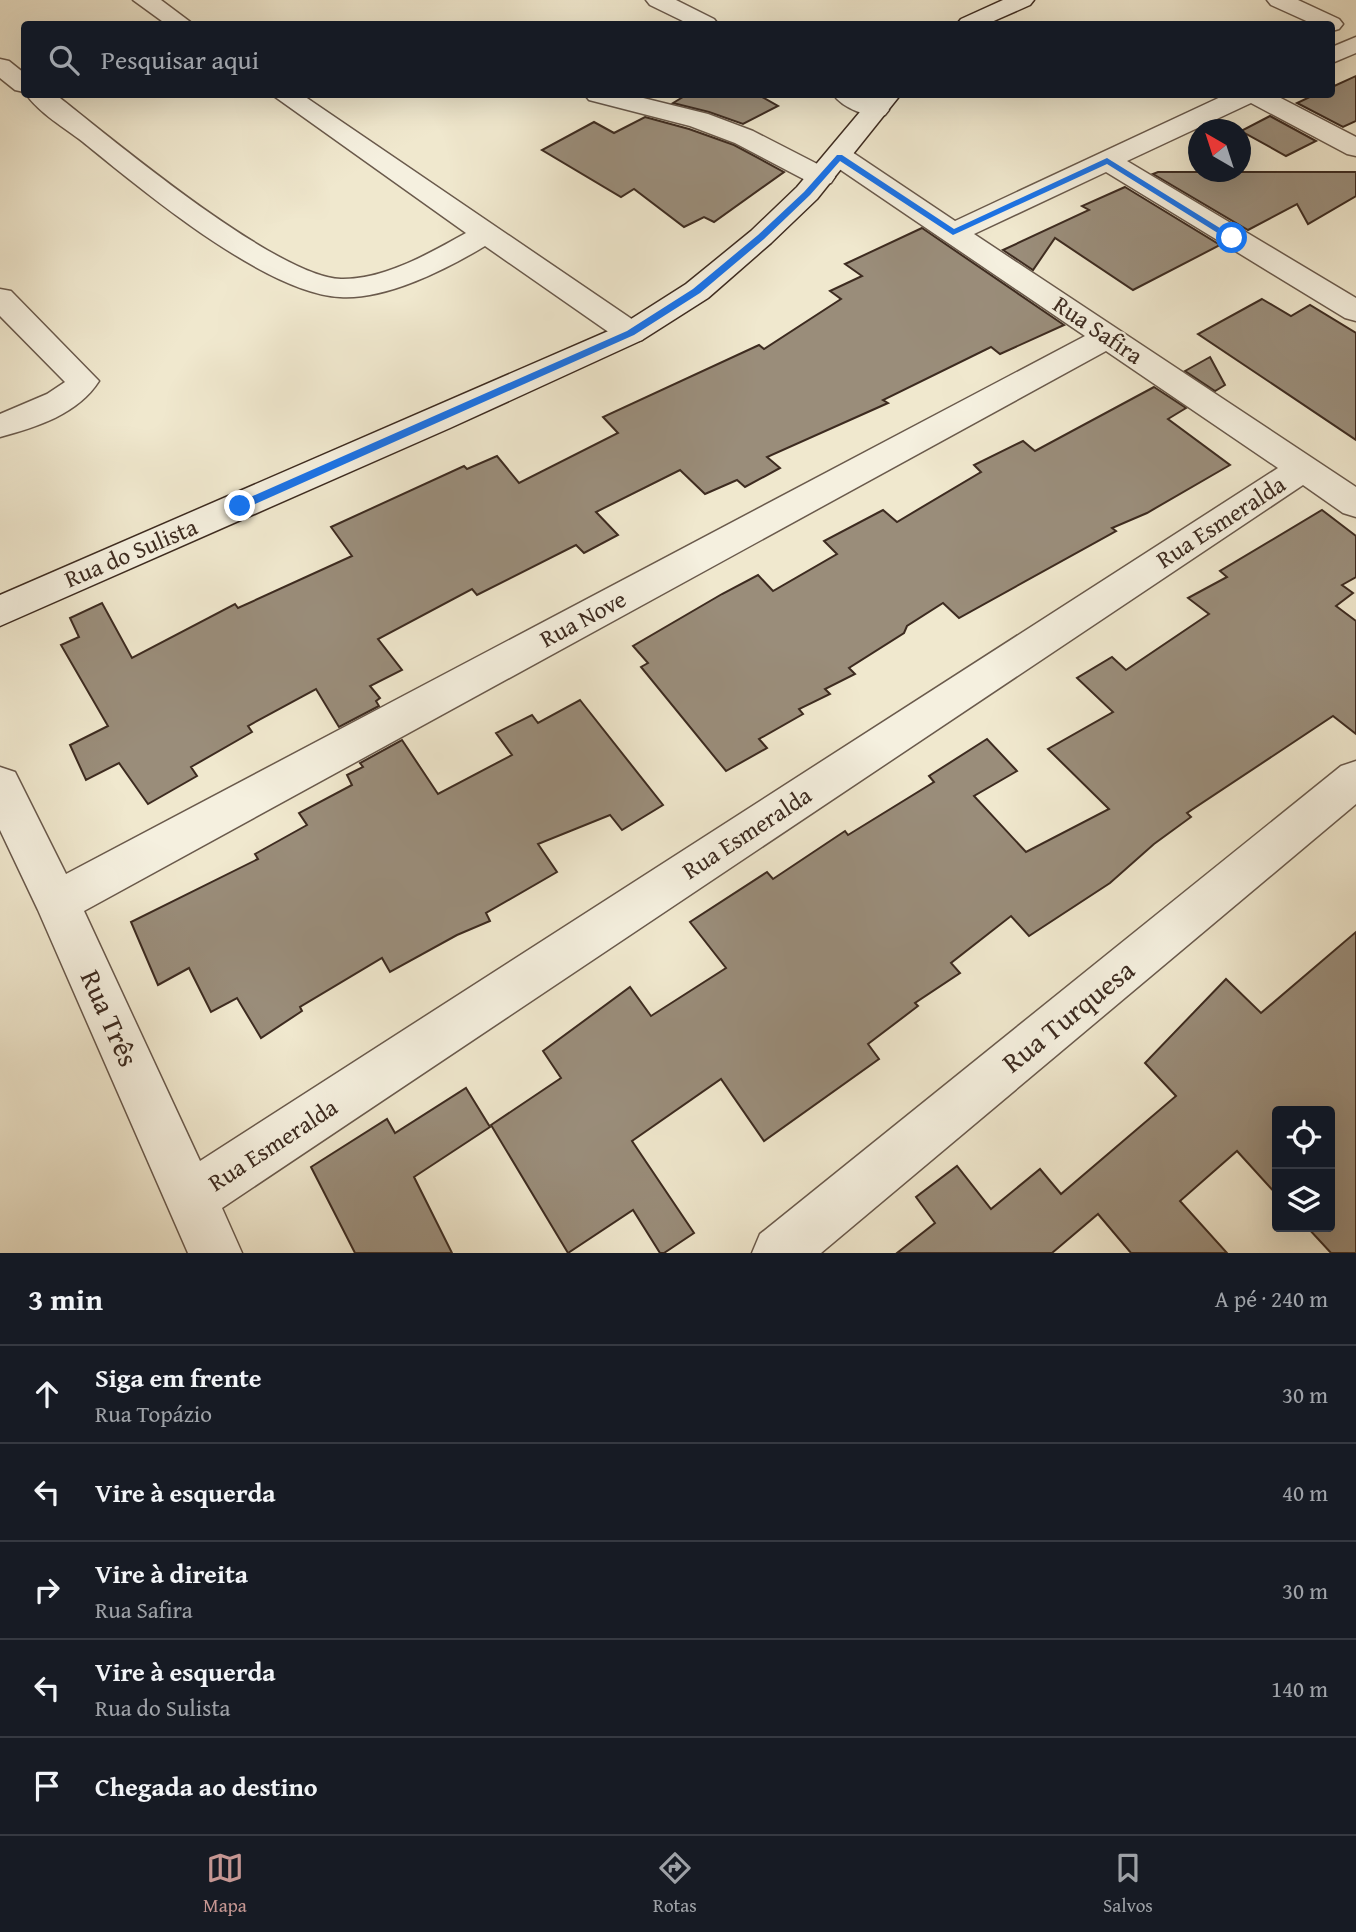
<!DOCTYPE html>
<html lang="pt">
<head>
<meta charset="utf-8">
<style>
  :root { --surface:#171b24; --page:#242831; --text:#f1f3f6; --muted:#9ea1a6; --line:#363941; --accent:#c59692 }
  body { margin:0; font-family:"Gentium Book Plus",serif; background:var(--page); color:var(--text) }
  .controls { position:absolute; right:21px; bottom:21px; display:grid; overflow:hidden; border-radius:7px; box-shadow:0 7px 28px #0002 }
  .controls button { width:63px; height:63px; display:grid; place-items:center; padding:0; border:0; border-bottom:2px solid var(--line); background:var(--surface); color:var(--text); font:35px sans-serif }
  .compass { position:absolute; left:1188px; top:119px; width:63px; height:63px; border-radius:50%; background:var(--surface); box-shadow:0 7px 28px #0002; rotate:321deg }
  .stop { position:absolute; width:21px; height:21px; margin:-16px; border:5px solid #1a73e8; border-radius:50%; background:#fff }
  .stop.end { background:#1a73e8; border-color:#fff; box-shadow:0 2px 7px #0008 }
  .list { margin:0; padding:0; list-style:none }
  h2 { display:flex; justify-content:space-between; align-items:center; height:91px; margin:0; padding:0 28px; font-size:30px }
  h2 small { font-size:23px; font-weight:400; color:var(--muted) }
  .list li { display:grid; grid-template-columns:46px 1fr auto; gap:21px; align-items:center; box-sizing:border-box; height:98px; padding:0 28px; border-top:2px solid var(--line) }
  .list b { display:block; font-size:26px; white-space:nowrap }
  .list p { margin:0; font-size:23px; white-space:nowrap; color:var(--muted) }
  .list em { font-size:23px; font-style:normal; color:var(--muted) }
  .icon { flex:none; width:38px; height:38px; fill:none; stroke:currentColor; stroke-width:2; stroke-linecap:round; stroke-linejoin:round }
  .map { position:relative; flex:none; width:1356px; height:1253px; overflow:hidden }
  .search { position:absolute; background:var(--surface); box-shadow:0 7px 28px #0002; left:21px; right:21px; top:21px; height:77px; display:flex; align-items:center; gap:18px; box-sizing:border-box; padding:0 24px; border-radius:7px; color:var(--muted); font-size:26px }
  .sheet { height:581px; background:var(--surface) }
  nav { display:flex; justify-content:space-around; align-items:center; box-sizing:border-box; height:98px; border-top:2px solid var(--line); background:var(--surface); font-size:19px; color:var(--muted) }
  nav a { display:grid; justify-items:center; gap:4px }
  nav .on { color:var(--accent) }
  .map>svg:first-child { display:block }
  .building { fill:#9a8d7a; stroke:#3d2b20; stroke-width:2 }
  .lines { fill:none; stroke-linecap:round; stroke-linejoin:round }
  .street-casing { stroke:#6a5a4c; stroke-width:3 }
  .secondary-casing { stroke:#3d2b20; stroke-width:3 }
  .street { fill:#f5f0df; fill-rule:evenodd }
  .secondary { fill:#f5f0df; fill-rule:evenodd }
  .route { fill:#1a73e8 }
  .labels { text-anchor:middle; stroke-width:5; stroke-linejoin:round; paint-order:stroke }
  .street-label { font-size:24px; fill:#3d2b20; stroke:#f5f0df }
  .near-street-label { font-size:28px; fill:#3d2b20; stroke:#f5f0df }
</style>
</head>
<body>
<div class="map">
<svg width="1356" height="1253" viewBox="0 0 1356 1253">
  <rect width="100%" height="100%" fill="#f0e8ce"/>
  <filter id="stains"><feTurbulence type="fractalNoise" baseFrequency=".00286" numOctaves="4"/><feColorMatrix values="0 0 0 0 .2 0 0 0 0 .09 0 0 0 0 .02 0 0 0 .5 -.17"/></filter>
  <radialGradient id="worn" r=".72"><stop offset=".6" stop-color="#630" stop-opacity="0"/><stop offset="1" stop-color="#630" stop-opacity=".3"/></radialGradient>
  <g class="building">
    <path d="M1356,76V121L1343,127L1297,103L1316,94H1332V87Z"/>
    <path d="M688,94H757L778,106L743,124L709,112L673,103Z"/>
    <path d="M1270,116L1316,141L1286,156L1241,131Z"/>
    <path d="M645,117L689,129L734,145L784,172L714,222L704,217L684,227L634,189L621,197L542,150L594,122L614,133Z"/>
    <path d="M1158,172H1356V196L1308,224L1297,204L1248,230L1153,174Z"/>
    <path d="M1125,187L1220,245L1133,290L1055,238L1033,270L1003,250L1089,210L1082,206Z"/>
    <path d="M922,228L1064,325L1000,354L991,347L883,400L888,403L767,457L780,468L745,487L737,480L705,494L680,470L596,512L618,535L584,553L576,545L477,595L472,589L378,639L402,670L370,686L380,698L376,701L379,706L339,727L316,689L248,726L252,732L191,767L197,776L148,804L119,763L86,780L70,745L108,726L61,645L79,637L70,618L102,603L132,658L235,604L238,608L352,556L331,527L464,466L467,469L497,456L519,483L618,433L603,417L759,345L764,349L841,299L830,291L862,276L845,264Z"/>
    <path d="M1262,299L1291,316L1310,305L1356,333V440L1198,334Z"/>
    <path d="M1210,357L1225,385L1215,391L1185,371Z"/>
    <path d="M1154,387L1186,408L1168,419L1230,465L1147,513L1112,528L1116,531L959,618L943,603L907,626L904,633L849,668L855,674L825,689L830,694L799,709L803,714L759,739L767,748L726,771L641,667L648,663L633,646L722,594L758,575L773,591L837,554L824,541L883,510L897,522L981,472L974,465L1023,441L1035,451Z"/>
    <path d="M1322,510L1356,536V577L1342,585L1353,593L1336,606L1356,621V734L1333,716L1187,813L1191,817L1154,844L1110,883L1029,936L1011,916L951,963L960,973L915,1003L918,1006L868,1044L879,1059L764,1141L721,1079L632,1141L694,1233L664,1253H660L633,1210L568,1253L491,1125L561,1078L543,1051L630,987L651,1016L726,968L690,922L767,872L773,879L845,831L848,835L934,782L929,776L987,739L1017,771L974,796L1026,852L1109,809L1048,749L1113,712L1077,678L1112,657L1126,670L1209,614L1188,598L1227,577L1220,571Z"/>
    <path d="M580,700L663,805L622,830L610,815L538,844L557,872L486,913L490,921L457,935L390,972L382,958L300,1007L302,1011L261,1038L237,998L211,1012L189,968L158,985L131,922L258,859L255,854L307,825L299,813L352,785L347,775L363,767L360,763L402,740L438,794L512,755L496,733L532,715L538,723Z"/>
    <path d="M1356,932V1253H1331L1307,1227H1330V1111H1277V1195L1237,1151L1180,1201L1227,1253H1131L1098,1214L1052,1253H897L935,1223L916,1197L957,1166L991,1209L1040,1169L1061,1194L1176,1096L1145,1063L1226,979L1261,1013Z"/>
    <path d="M466,1088L490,1127L414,1177L452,1253H355L311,1167L387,1119L395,1133Z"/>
  </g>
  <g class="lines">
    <defs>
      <g id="street">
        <path d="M133,0H161L193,24H166Z"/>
        <path d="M646,0H676L714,19L718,24H689L650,5Z"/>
        <path d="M1267,0H1298L1339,19L1343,24L1339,29L1332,31V24H1313L1271,5Z"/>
        <path d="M1356,37V53L1332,63V47Z"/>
        <path d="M0,59L9,61L24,73V92L15,90L0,78Z"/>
        <path d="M26,94H55C111,138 276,277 341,279C384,280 430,253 466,233L271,94H301L642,326L647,333L642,340L631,343L620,340L485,246C447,269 386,300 340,297C265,293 142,190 83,142C65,128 39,113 26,94Z"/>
        <path d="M627,94L708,114L753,131L831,171L835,177L831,183L821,185L811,183L735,143L690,126L589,100L585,95Z"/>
        <path d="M833,94C852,94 876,92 889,110L885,115C870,119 842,108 833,94Z"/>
        <path d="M1227,94H1273L1356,137V156L1347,154L1251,103L1127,161L1356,298V321L1345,318L1106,172L974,234L1356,487V517L1343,513L1303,485L222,1208L242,1253H188L38,910L0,830V767L15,772L66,874L1085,336L829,162L826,156L829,150L839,148L849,150L955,221ZM1106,351L1278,468L200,1161L84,911Z"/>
        <path d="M0,289L11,291L99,381C78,414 37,427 0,437V414L47,394L65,382L0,316Z"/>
        <path d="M1356,761V804L821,1253H752L760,1234L1341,766Z"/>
      </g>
      <g id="secondary">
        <path d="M1003,0H1034L1030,5L987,24H957L961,19Z"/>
        <path d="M875,94H901L817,199L771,243L708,298L642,340L450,428L0,626V595L620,326L686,284L751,231L797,187Z"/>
      </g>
    </defs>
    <use href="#street" class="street-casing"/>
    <use href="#secondary" class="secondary-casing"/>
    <use href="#street" class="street"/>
    <use href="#secondary" class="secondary"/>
  </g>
  <path class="route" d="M837,155H842L954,229L1107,158L1236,238L1229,240L1107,164L953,235L840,161L810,195L764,239L700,293L634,335L244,509H237V503L627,331L693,289L758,235L804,192Z"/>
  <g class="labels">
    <g class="street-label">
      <text transform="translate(1098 330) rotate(34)" y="8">Rua Safira</text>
      <text transform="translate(1221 522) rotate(-33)" y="8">Rua Esmeralda</text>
      <text transform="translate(131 553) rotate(-23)" y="8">Rua do Sulista</text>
      <text transform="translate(583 619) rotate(-28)" y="8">Rua Nove</text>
      <text transform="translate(747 833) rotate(-33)" y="8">Rua Esmeralda</text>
      <text transform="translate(273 1145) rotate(-33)" y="8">Rua Esmeralda</text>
    </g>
    <g class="near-street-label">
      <text transform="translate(1068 1016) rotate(-39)" y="10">Rua Turquesa</text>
      <text transform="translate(110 1018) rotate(66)" y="10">Rua Três</text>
    </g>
  </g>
  <rect width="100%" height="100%" filter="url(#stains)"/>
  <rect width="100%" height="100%" fill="url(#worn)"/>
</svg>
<div class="controls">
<button><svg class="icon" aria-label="locate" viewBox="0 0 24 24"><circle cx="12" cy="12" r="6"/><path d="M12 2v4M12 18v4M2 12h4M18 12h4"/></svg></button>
<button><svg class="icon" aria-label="layers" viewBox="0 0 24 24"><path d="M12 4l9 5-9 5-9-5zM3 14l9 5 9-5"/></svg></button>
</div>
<svg class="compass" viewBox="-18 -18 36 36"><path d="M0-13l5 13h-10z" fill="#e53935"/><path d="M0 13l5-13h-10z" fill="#9ea1a6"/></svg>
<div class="stop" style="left:1232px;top:238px"></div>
<div class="stop end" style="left:240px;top:506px"></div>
<div class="search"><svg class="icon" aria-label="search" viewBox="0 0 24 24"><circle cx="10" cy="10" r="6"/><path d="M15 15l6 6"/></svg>Pesquisar aqui</div>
</div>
<section class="sheet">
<h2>3 min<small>A pé · 240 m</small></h2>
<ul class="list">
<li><svg class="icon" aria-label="ahead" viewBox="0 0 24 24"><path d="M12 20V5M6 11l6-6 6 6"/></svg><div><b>Siga em frente</b><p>Rua Topázio</p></div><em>30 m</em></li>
<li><svg class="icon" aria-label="left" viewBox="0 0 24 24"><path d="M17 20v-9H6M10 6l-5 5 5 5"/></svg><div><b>Vire à esquerda</b></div><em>40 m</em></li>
<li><svg class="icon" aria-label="right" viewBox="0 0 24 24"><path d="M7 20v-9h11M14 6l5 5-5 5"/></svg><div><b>Vire à direita</b><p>Rua Safira</p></div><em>30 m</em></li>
<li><svg class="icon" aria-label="left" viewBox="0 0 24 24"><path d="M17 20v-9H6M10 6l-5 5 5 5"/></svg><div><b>Vire à esquerda</b><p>Rua do Sulista</p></div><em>140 m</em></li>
<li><svg class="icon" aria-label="arrive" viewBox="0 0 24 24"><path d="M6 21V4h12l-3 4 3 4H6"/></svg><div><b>Chegada ao destino</b></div></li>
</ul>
</section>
<nav>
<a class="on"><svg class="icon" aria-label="map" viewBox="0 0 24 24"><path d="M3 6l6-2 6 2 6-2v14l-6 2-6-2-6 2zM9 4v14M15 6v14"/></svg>Mapa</a>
<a><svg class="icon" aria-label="directions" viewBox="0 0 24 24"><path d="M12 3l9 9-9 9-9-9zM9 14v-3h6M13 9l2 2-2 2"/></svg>Rotas</a>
<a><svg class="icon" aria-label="saved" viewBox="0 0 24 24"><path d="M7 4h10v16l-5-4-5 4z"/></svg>Salvos</a>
</nav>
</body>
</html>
